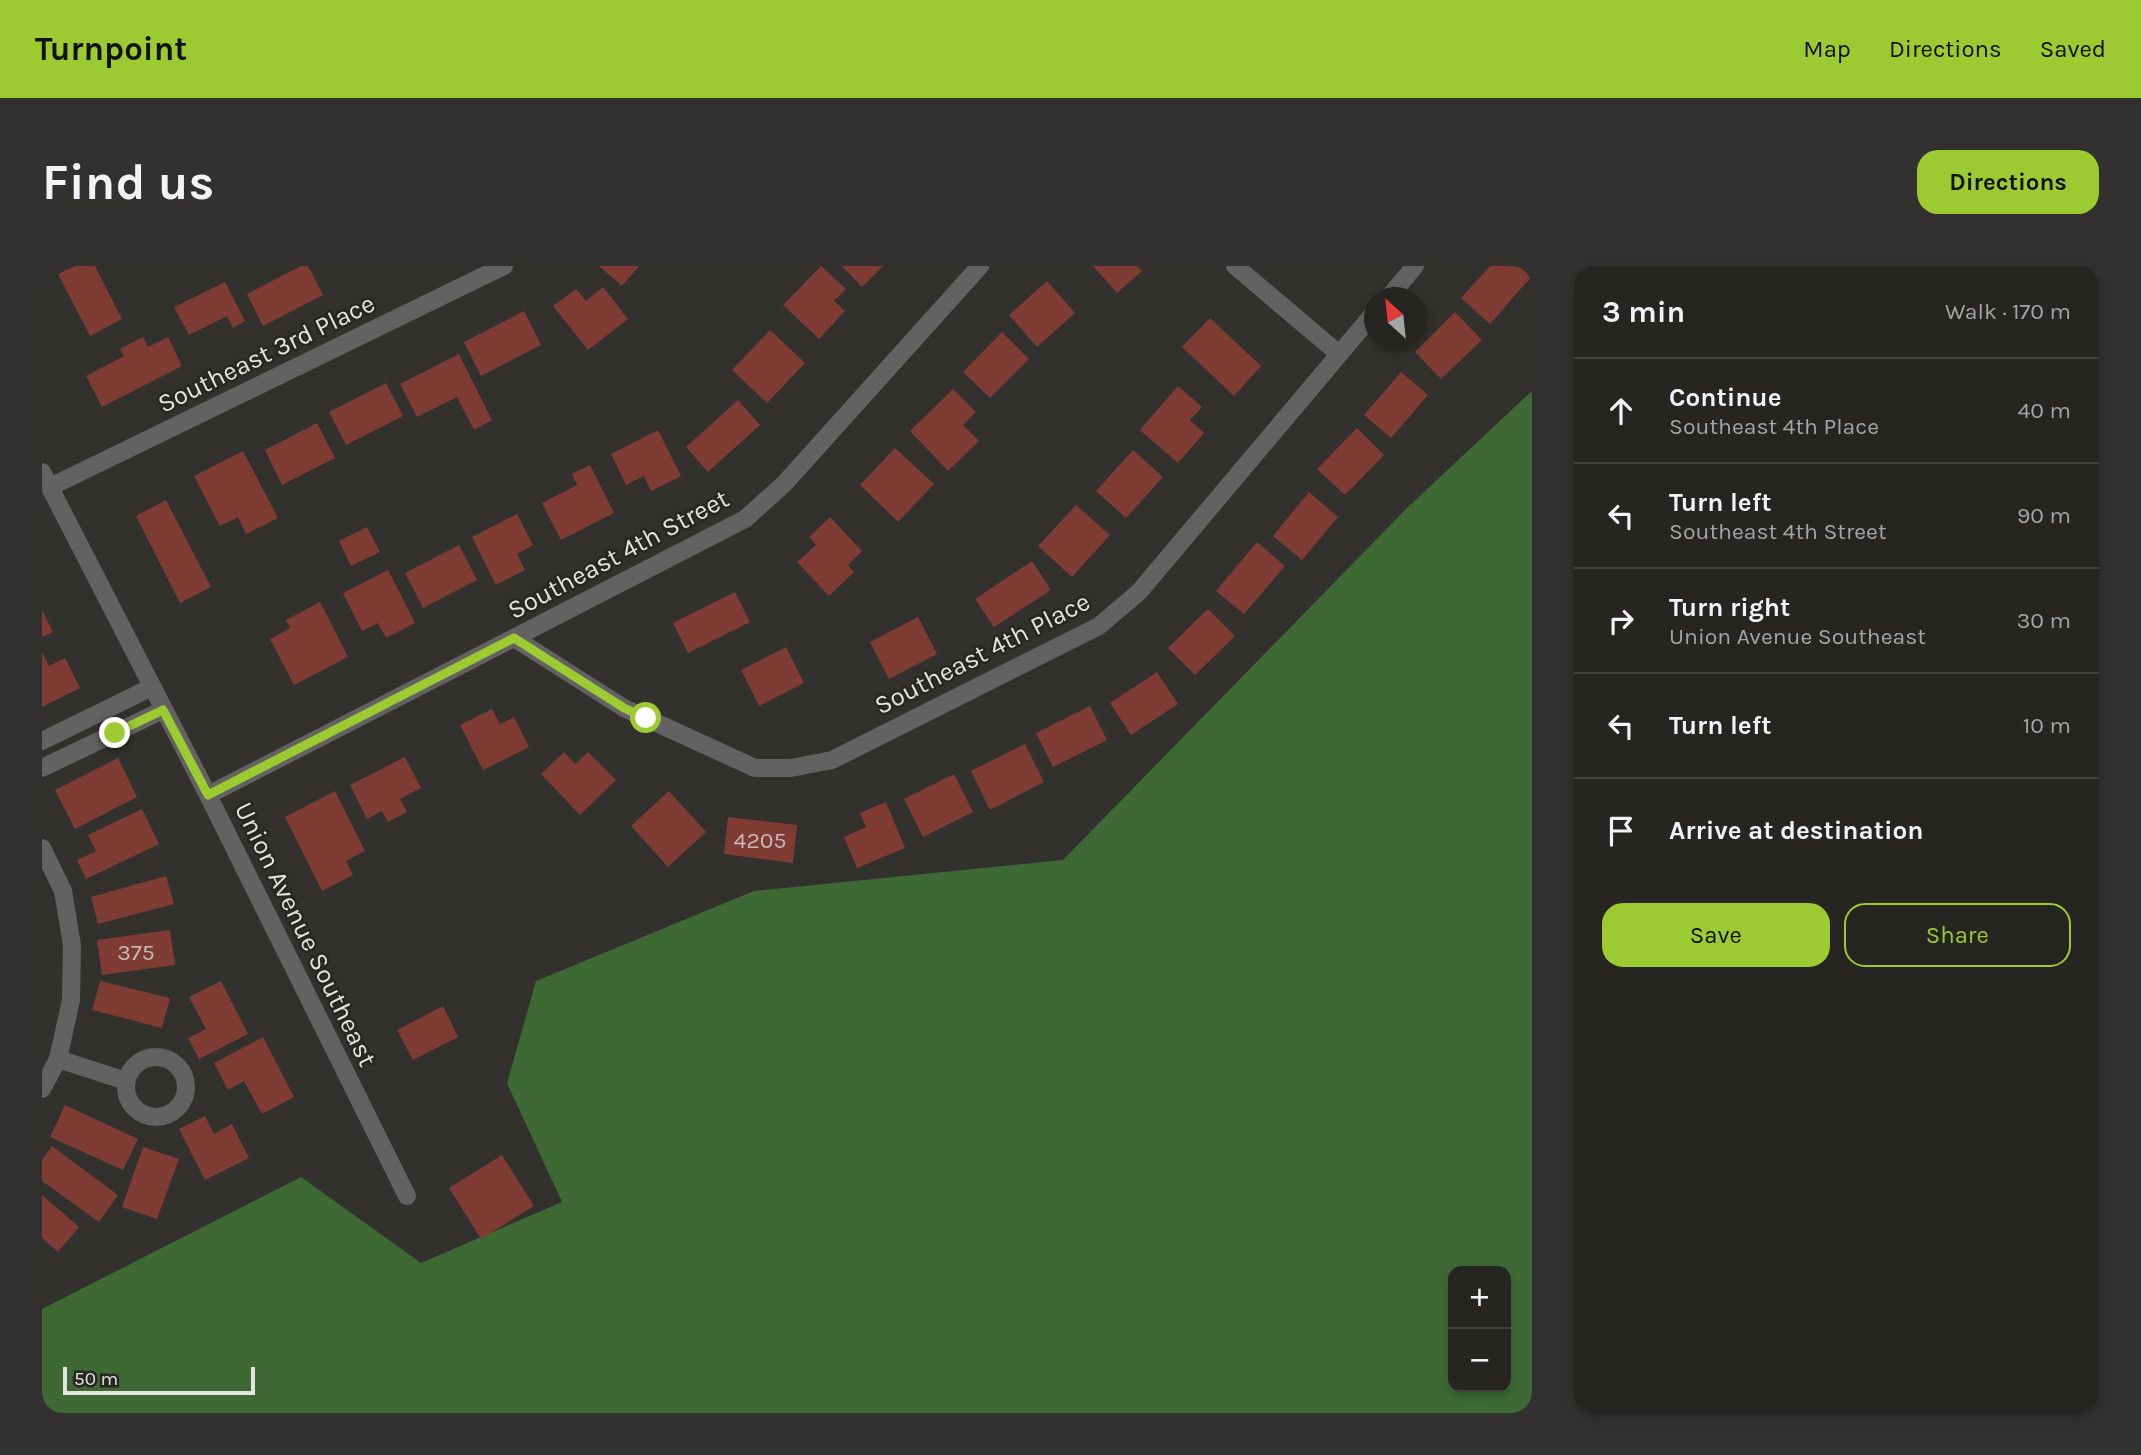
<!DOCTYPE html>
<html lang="en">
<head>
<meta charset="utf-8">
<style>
  :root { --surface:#262522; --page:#32312f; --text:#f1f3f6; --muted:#a4a5a5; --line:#424240; --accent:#9cca31 }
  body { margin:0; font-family:Karla,sans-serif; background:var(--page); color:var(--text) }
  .controls { position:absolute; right:21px; bottom:21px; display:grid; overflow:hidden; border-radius:14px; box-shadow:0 4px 10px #0003 }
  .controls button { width:63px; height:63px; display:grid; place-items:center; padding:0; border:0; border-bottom:2px solid var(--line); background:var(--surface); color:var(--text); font:35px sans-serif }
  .compass { position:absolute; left:1322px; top:21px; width:63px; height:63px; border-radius:50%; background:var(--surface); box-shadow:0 4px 10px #0003; rotate:333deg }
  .scale { position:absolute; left:21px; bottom:18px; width:192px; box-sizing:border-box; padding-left:7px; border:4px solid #e3e3e0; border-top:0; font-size:19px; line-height:24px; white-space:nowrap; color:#e3e3e0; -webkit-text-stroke:5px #282723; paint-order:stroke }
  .stop { position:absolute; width:21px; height:21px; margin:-16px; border:5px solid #9cca31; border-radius:50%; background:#fff }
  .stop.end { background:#9cca31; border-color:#fff; box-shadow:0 2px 7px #0008 }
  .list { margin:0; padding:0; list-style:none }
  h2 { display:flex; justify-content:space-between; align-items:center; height:91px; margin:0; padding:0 28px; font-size:30px }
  h2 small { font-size:23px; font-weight:400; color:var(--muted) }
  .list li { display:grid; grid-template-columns:46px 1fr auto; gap:21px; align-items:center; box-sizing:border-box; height:105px; padding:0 28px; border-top:2px solid var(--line) }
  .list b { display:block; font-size:26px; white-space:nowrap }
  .list p { margin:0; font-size:23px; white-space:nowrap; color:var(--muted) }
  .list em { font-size:23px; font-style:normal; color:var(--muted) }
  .actions { display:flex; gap:14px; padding:21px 28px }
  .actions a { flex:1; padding:16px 0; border:2px solid var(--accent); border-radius:21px; text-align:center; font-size:24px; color:var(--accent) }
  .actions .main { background:var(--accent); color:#111 }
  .icon { flex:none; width:38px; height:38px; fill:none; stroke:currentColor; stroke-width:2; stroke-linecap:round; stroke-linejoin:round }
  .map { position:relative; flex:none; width:1490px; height:1147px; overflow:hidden; border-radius:21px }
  header { display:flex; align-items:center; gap:42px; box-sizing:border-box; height:98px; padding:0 35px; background:var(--accent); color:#111 }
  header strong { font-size:33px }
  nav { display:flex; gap:38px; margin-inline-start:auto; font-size:24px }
  .intro { display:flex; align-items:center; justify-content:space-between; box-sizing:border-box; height:168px; padding:0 42px }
  h1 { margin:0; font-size:49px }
  .button { padding:18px 32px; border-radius:21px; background:var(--accent); color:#111; font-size:24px; font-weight:700 }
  main { display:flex; gap:42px; padding:0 42px }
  aside { flex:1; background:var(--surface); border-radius:21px; box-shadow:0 4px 10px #0003 }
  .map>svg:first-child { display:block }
  .forest { fill:#3e6935; fill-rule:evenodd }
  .building { fill:#7e3c35 }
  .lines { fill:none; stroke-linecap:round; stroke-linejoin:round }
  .minor { stroke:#646162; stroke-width:18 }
  .route { stroke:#9cca31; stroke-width:9 }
  .labels { text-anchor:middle; stroke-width:5; stroke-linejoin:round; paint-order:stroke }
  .number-label { font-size:23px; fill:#cab9b5 }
  .street-label { font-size:26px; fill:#e3e3e0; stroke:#282723 }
</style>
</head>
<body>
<header>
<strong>Turnpoint</strong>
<nav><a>Map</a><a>Directions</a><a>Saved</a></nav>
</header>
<div class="intro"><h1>Find us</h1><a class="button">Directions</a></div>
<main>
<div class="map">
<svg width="1490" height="1147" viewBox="0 0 1490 1147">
  <rect width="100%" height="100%" fill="#32312d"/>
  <path class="forest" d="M1490,125V1147H0V1043L259,911L379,997L520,936L465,817L494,715L712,625L1021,594L1365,242ZM1411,1005H1464V1121H1411Z"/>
  <g class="building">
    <path d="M33,0H53L80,53L48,70L16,8Z"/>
    <path d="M259,0H266L281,29L221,60L205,28Z"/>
    <path d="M557,0H597L580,20Z"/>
    <path d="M779,0L804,23L792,35L803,45L777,73L741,39Z"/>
    <path d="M800,0H841L820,21Z"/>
    <path d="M1051,0H1095L1100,5L1075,27Z"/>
    <path d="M1448,0H1479L1490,10L1448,58L1419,32Z"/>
    <path d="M1005,15L1033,47L995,81L967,49Z"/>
    <path d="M183,16L203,55L191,62L185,50L147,69L132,41Z"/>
    <path d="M561,21L586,53L546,84L511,40L534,23L544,35Z"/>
    <path d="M482,45L499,79L439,110L422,76Z"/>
    <path d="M1413,46L1440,74L1399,113L1373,86Z"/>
    <path d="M1168,52L1219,100L1192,130L1140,81Z"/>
    <path d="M728,64L763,97L725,137L690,104Z"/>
    <path d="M960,66L987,93L948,132L921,106Z"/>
    <path d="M101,71L106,81L126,71L140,100L60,141L44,110L82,90L78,83Z"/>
    <path d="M417,88L450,154L432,164L415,131L375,151L358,118Z"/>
    <path d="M1359,106L1386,129L1349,172L1322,149Z"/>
    <path d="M344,117L361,150L304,179L287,146Z"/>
    <path d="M1136,120L1160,141L1148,154L1162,167L1136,197L1098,164Z"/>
    <path d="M911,123L934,146L921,159L937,175L906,205L868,165Z"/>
    <path d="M696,134L718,159L666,206L644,181Z"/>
    <path d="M275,157L293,192L240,219L223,184Z"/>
    <path d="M1315,162L1342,189L1303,229L1275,203Z"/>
    <path d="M616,164L639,210L609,225L602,210L584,219L569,188Z"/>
    <path d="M853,182L892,218L856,256L818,219Z"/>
    <path d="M1091,184L1121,211L1084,252L1054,225Z"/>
    <path d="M201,185L236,252L204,268L196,251L178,260L152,210Z"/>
    <path d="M548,199L572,247L519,274L500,237L535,219L530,208Z"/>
    <path d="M1267,226L1296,251L1260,294L1231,270Z"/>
    <path d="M124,234L169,321L138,337L94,250Z"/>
    <path d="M1034,239L1068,269L1030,311L996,280Z"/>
    <path d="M475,248L491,279L475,288L483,304L454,319L430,271Z"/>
    <path d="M788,251L820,285L806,299L812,306L787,330L755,296L774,279L767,271Z"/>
    <path d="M325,261L338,286L309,300L297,275Z"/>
    <path d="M1215,276L1243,300L1202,348L1174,325Z"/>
    <path d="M417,279L435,314L381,342L363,307Z"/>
    <path d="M990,295L1009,324L952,361L933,333Z"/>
    <path d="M346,304L373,357L344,372L336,357L320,365L301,327Z"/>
    <path d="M693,326L708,356L646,387L631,357Z"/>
    <path d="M278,336L306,391L252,419L228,373L248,362L244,354Z"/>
    <path d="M1166,343L1193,370L1153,409L1126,382Z"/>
    <path d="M0,344L11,366L0,371Z"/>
    <path d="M876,351L895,388L847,413L828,376Z"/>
    <path d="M744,381L762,417L717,440L699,404Z"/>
    <path d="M0,386L7,400L23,392L38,422L0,441Z"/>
    <path d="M1115,406L1136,438L1089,469L1068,437Z"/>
    <path d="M1048,440L1065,474L1011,501L994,467Z"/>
    <path d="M450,443L458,458L472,451L487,481L441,504L418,459Z"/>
    <path d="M983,478L1002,516L948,544L929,505Z"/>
    <path d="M522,486L533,498L546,486L574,514L538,549L499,508Z"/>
    <path d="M363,491L379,522L358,533L365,546L346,556L340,545L325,553L308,519Z"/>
    <path d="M76,492L95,531L33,563L13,524Z"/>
    <path d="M912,508L931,546L881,571L862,533Z"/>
    <path d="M293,525L323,585L304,595L311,609L280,625L243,551Z"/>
    <path d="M627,525L664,566L626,601L589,560Z"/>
    <path d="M844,536L863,582L815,602L802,571L824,561L818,547Z"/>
    <path d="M100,543L117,578L44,613L35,594L54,585L46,569Z"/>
    <path d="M686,551L755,559L751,597L682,588Z"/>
    <path d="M124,610L132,638L56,658L49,631Z"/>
    <path d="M128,664L133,699L60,709L55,674Z"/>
    <path d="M58,715L128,732L120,762L50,744Z"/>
    <path d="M179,715L206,768L157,793L146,772L164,763L147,731Z"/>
    <path d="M401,740L416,771L371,794L355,764Z"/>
    <path d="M221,771L252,831L220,848L202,815L186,824L172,797Z"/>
    <path d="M23,839L96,873L81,904L8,871Z"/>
    <path d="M163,850L172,868L190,858L207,892L163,914L137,863Z"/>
    <path d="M10,880L76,929L57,956L0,915V894Z"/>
    <path d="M101,881L137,893L115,953L80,941Z"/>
    <path d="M460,889L492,940L439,973L407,922Z"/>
    <path d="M0,929L37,961L16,986L0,972Z"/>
  </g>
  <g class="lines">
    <g class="minor">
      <path d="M1193,0L1297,88"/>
      <path d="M1346,32L1373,0"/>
      <path d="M0,206L166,529L365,930"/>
      <path d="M8,221L462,0"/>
      <path d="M472,372L582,442L713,502H749L790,494L1057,360L1097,326L1332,47"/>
      <path d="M0,475L110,421"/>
      <path d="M0,502L121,444"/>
      <path d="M166,529L703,253L742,218L938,0"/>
      <path d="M0,582L21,625L30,679L29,734L16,793L0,823"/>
      <circle cx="114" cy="821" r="30"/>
      <path d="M16,793L84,815"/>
    </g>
  </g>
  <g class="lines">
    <path class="route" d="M73,467L121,444L166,529L472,372L582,442L604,452"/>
  </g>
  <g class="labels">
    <g class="number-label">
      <text x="718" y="582">4205</text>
      <text x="94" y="694">375</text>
    </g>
    <g class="street-label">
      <text transform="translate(224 87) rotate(-26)" y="9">Southeast 3rd Place</text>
      <text transform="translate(576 288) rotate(-28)" y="9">Southeast 4th Street</text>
      <text transform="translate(940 387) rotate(-27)" y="9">Southeast 4th Place</text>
      <text transform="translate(264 668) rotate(64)" y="9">Union Avenue Southeast</text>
    </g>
  </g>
</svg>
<div class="controls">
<button>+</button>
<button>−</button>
</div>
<svg class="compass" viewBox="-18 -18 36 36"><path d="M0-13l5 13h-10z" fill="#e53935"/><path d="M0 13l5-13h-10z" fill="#a4a5a5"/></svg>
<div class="scale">50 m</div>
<div class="stop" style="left:604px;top:452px"></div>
<div class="stop end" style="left:73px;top:467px"></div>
</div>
<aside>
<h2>3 min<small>Walk · 170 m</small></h2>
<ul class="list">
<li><svg class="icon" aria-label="ahead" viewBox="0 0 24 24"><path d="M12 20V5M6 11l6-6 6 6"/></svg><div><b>Continue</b><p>Southeast 4th Place</p></div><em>40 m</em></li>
<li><svg class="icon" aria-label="left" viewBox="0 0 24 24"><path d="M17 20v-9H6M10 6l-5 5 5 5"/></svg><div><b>Turn left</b><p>Southeast 4th Street</p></div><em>90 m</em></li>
<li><svg class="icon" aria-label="right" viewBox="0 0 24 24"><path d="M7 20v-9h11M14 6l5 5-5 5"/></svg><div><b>Turn right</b><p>Union Avenue Southeast</p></div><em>30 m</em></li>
<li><svg class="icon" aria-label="left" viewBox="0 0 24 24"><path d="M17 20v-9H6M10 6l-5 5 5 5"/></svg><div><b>Turn left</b></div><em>10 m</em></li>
<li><svg class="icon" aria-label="arrive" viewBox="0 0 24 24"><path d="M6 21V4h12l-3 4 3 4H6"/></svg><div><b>Arrive at destination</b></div></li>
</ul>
<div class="actions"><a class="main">Save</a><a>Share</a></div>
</aside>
</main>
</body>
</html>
